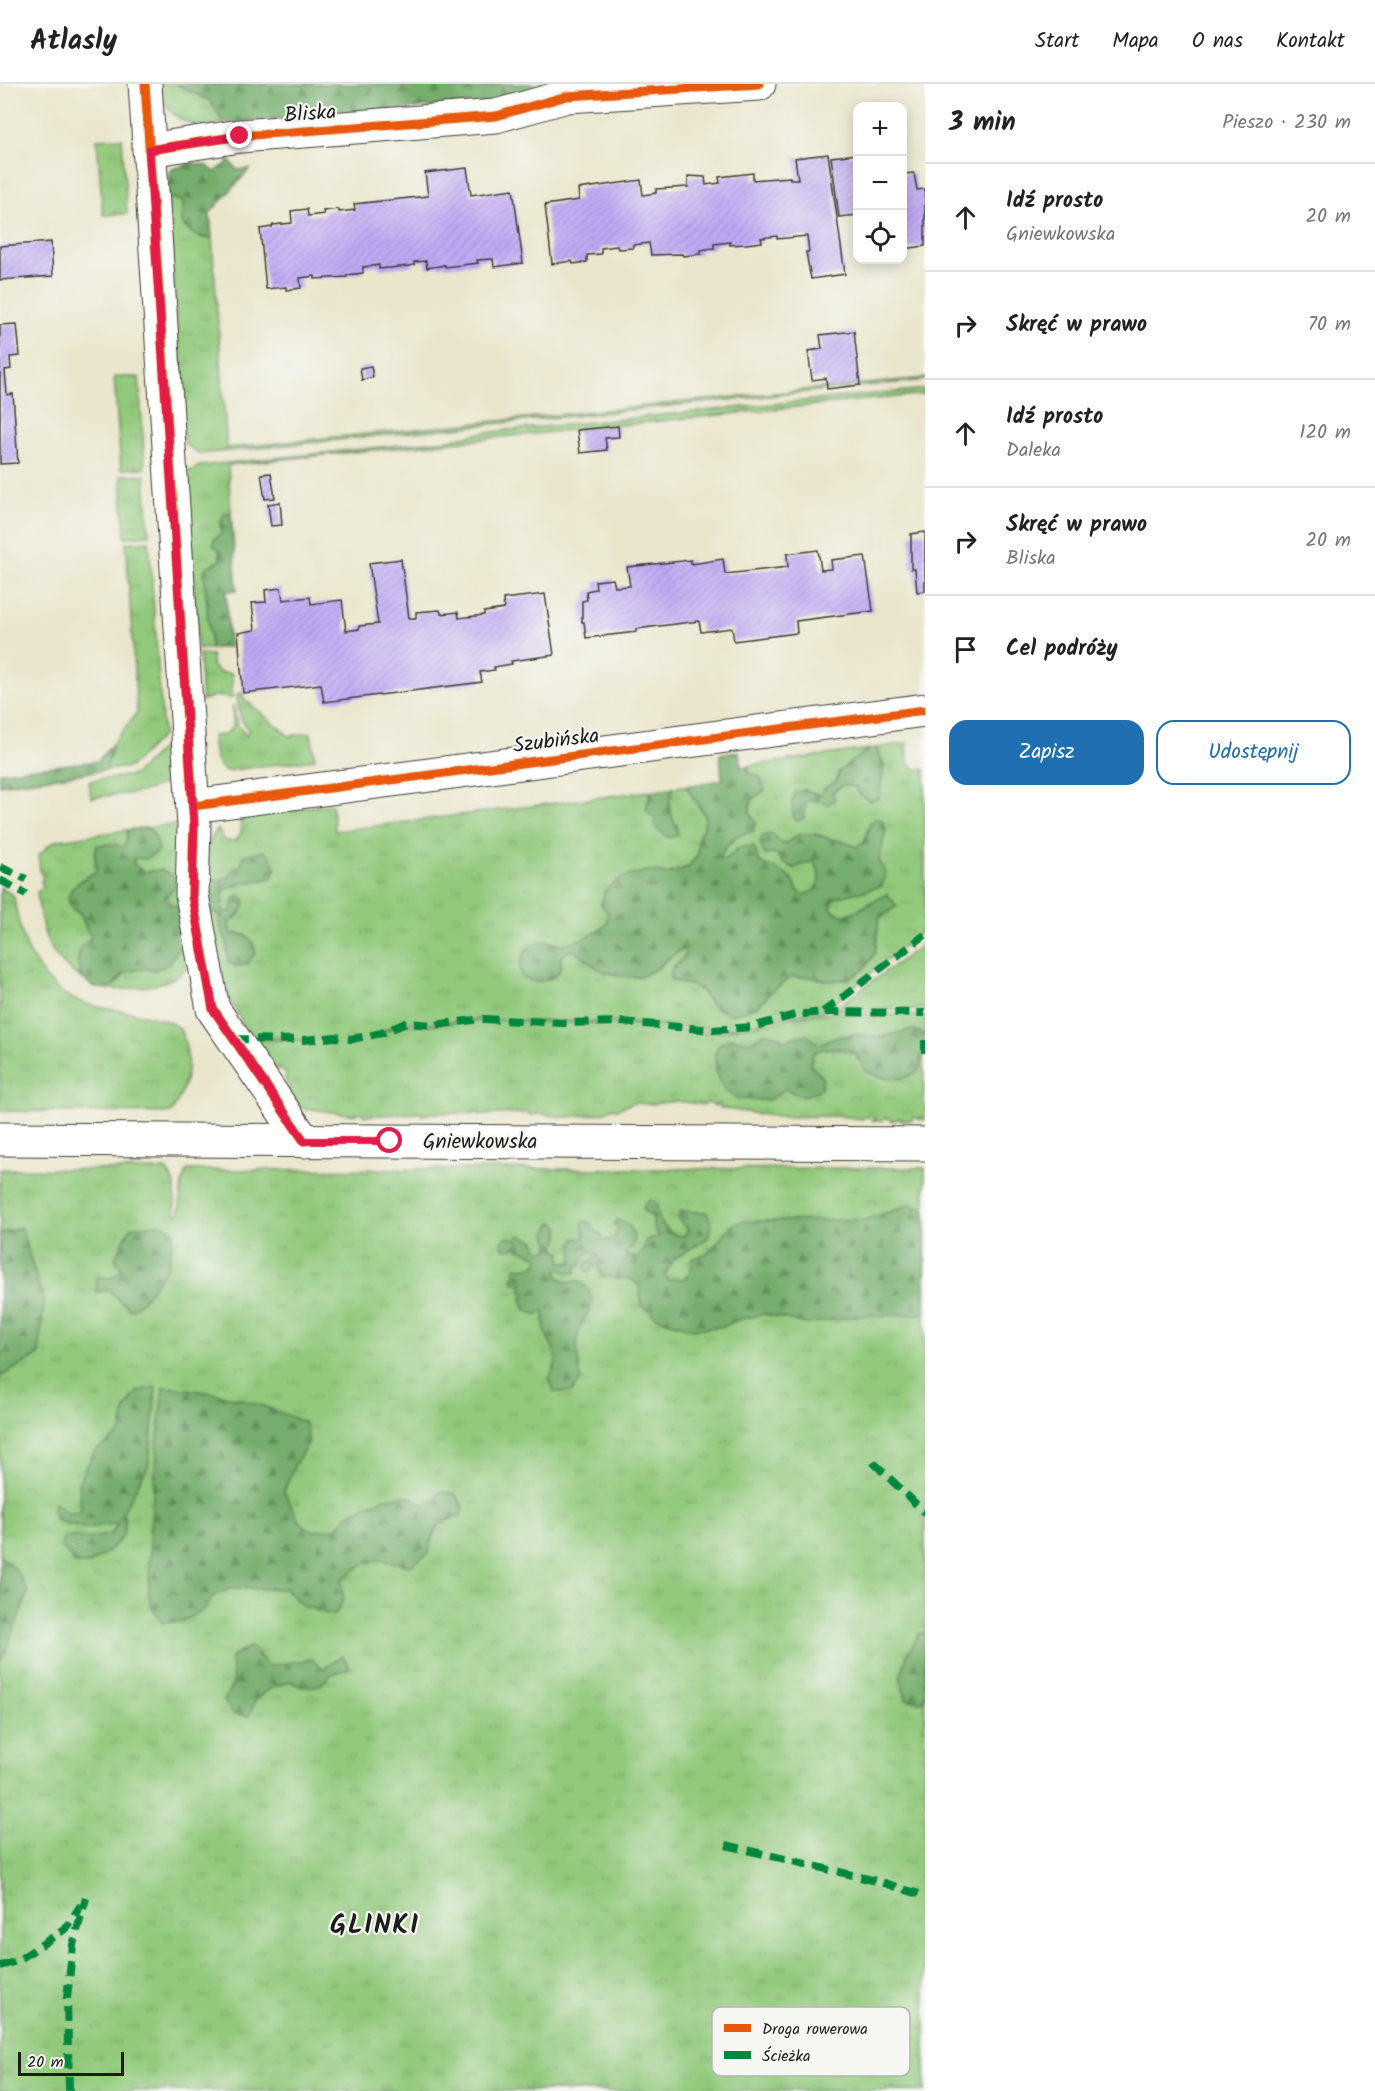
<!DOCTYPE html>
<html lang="pl">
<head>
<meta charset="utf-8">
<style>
  :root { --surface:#fff; --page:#f6f6f6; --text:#222; --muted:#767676; --line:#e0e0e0; --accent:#1f6fb2 }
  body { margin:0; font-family:Kalam,sans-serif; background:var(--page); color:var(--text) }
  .controls { position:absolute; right:18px; top:18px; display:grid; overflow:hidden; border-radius:12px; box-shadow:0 3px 15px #0003 }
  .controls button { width:54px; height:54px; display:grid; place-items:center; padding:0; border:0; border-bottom:2px solid var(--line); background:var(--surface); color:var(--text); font:30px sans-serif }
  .scale { position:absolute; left:18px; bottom:15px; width:106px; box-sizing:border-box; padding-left:6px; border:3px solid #1c1c1c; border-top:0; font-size:16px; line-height:21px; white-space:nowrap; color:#1c1c1c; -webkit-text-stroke:4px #f6f6f2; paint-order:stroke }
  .stop { position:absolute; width:18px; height:18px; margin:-14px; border:4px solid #e11d48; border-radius:50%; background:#fff }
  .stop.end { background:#e11d48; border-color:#fff; box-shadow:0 2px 6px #0008 }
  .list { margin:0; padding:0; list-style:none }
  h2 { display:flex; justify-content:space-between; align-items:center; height:78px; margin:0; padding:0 24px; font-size:26px }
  h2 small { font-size:20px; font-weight:400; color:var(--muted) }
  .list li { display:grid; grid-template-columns:39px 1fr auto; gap:18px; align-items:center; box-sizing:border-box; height:108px; padding:0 24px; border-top:2px solid var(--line) }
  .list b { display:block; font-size:22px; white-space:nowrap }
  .list p { margin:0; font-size:20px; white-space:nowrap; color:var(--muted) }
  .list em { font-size:20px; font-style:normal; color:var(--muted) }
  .actions { display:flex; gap:12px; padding:18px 24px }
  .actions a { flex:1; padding:14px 0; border:2px solid var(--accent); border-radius:18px; text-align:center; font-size:21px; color:var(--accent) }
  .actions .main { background:var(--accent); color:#fff }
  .icon { flex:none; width:33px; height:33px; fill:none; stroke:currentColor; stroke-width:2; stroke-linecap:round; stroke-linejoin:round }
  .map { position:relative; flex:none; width:925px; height:2007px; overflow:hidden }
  header { display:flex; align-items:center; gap:36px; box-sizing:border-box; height:84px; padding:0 30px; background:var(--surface); border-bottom:2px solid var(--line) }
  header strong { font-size:28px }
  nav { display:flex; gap:33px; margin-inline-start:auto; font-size:21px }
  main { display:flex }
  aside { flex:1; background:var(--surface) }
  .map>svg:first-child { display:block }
  .grass { fill:url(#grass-tufts); stroke:#57724c; stroke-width:1.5; fill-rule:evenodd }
  .forest { fill:url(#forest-firs); stroke:#486444; stroke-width:1.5 }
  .building { fill:url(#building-hatch) }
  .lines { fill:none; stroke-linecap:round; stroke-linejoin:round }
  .minor-casing { stroke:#3b3a36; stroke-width:35 }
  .primary-casing { stroke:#3b3a36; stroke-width:35 }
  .minor { stroke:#fff; stroke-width:33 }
  .primary { stroke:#fff; stroke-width:33 }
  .quiet { stroke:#00873e; stroke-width:8; stroke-dasharray:15 8; stroke-linecap:butt }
  .cycleway-casing { stroke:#f6f6f2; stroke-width:13 }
  .cycleway { stroke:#e8590c; stroke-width:9 }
  .route { stroke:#e11d48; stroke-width:8 }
  .labels { text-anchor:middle; stroke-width:4.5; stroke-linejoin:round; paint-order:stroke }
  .street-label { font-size:21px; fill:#1c1c1c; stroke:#f6f6f2 }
  .district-label { font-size:27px; font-weight:bold; letter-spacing:1.5px; fill:#1c1c1c; stroke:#f6f6f2 }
  .key { fill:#f6f6f2; stroke:#b5b5b2; stroke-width:1.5 }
  .key-label { font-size:16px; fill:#1c1c1c }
</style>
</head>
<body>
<header>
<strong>Atlasly</strong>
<nav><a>Start</a><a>Mapa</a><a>O nas</a><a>Kontakt</a></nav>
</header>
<main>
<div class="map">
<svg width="925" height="2007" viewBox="0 0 925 2007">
  <defs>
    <pattern id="grass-tufts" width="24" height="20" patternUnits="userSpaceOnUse" patternTransform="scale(1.5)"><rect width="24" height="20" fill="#92c97c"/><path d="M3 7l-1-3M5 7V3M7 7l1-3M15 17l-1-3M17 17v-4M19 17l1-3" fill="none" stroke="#7dac6b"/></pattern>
    <pattern id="forest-firs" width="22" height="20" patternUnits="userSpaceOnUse" patternTransform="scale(1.5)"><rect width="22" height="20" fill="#75ad6c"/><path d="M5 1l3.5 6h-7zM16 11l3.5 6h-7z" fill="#5f8c58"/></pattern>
    <pattern id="building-hatch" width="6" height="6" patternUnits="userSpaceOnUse" patternTransform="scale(1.5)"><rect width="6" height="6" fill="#c0a9f5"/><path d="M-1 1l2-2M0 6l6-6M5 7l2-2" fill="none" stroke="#a491d1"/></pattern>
  </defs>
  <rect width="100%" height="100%" fill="#f6f6f2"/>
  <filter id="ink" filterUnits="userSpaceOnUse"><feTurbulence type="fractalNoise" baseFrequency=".0167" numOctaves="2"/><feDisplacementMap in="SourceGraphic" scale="12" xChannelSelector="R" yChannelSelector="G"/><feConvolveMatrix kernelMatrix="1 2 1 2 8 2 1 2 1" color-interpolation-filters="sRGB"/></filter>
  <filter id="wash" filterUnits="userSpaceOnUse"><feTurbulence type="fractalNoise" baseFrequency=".008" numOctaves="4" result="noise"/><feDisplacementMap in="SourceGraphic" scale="24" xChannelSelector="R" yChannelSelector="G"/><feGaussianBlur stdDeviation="1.35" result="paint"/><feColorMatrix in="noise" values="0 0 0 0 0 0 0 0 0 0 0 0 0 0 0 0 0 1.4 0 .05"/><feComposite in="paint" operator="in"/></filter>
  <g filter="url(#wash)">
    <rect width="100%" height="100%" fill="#eae6cc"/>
    <g class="grass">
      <path d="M158,0H176L210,17L224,39C216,40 207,42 199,41C178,40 159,21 158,0Z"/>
      <path d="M122,54L127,130L103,131L97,55Z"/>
      <path d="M168,112L183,118L181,138L203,154H212L227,364L893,297L925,294V296L199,370L184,359Z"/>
      <path d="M114,293H139L145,384L121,385Z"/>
      <path d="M925,305V310L228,381L231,428L224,430L221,449L218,453L220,477L208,482L204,488L211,565H198L186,389L200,382L448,356L480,349Z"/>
      <path d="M121,391H145L149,451L125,453Z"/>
      <path d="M149,457L163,651L130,683L106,686L113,659L137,629L126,459Z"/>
      <path d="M199,570L212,571V582L219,588L232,590V614L214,612L202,617Z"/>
      <path d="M243,609L244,615L289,652L311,649L315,675L226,687C213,679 214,666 212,652L224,651L233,643V621L237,641L246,651L249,646C239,636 238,624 237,610Z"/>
      <path d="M173,659C177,695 168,704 134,709C119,710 105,712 91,714L89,697L134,691L165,661Z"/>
      <path d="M907,659L908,677L915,685H925V845L824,927L771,935L750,943L713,945L615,938L514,937L664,942C711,959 771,935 819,930C854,927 890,931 925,932V953L918,947L912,946L878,953L853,950L830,955L819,960L750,958L733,954L716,987L724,1005L737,1015L769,1016L785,1005L810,981L813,969C828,961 841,965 856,971L858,976L919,987L923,970L925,1036L918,1035L923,1034H913L912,1036H900V1034L893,1037L886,1033L882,1037H872L876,1036V1034L863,1033V1035L840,1032L778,1033L719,1024L720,1020L714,1022L707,1018L705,1021L677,1017L652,1020L633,1019L617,1025L611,1024L606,1028L591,1031L566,1033L538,1030L530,1032L529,1029L480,1031L479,1029C460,1031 441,1026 422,1031L421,1029L364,1032L362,1029H355V1031L310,1025L307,1026C297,1020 288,1015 289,1002L285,996L286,989L273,983L268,974H265L262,966L252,956H305L250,953L230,916L217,884L202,822L217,829L220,833L219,839L227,857V868L246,851L230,849L229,838L240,811L233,816V824L227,829L222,825L223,806C234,800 242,796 254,798L241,781L233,785L230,793L219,797L201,795L210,756L218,745L223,755L228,757H235C244,748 242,743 238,732L332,720L335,747L650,707L646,727L677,742C668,727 667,720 674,703L686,702L705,732L704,743L698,753V770L688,783L668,790L647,787L608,830L607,840C593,851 568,867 549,857L561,874L570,866L580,868L598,884H658L675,868L684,866L686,870L683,877L673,882L671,896L697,903L714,923L758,922L770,909L791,893H809L830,897L849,895L865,884L875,869L879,835L887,810L856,827L842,832L831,825L833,815L852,808L866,807L879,777L886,744L867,746L865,758L857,763L816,750H800L784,761L778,770L813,777C820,786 821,793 817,805L805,811L798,807C789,785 777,789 759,778C752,774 745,768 739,763L727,775L719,774C726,759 732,760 741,749C749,738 748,725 754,713L748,689V682L869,665L839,687L836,698L826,703L819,711L805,706L804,734L805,720L809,716L821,717L843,701L855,703L861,712L884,681L876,664ZM481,935L504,936H482L433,941H405L377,950L403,938L439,939Z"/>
      <path d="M183,739L185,838C167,817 166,814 161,786L145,788L135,782L133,774H146L153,748L145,744Z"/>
      <path d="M127,746V755L123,764L95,769L96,787L81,796L72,825C86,831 82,843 91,852L79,887L82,895C47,872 41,848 37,808L44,803L41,799L43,791L40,789L39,771L50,760L58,756Z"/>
      <path d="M0,803L14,812C19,850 33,892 69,913C93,926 134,926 162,936C165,937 171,938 175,941C184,947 185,959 187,969C190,991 182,1011 171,1029L0,1027Z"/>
      <path d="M925,859V926H833Z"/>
      <path d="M185,860C186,865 189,873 188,878C183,903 120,908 100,904L115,901L126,888L143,885L156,886L176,865Z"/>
      <path d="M925,1084V1125L910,1121L880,1131L925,1132V2007H0V1085L166,1086L175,1100V1130H179L182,1098L187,1086Z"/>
    </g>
    <g class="forest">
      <path d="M176,0H557L495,18L224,39L210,17Z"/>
      <path d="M230,77L237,86L250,85L210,129L212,154C198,154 189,150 181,138L183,118L168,112V92L172,85L193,79L206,81L215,88Z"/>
      <path d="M231,428L237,506L226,507L229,563L211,565L204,488L208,482L220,477V467L213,461L214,455L221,449C221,438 219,431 231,428Z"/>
      <path d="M113,659L106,686L0,701V688L98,677Z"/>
      <path d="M876,664L884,681L879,715L871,717L861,712L855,703L843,701L832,708L835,716L827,721L821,717L809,716L805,721L804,734L798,737L793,733L792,716L796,708L805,706L819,711L826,703L836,698L839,687L869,665Z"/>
      <path d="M739,667L741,683L748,682V689L759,692L765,706C751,715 743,723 756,738L753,748C737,749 725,759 720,774L727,775L739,763L754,762L759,778C777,787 789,786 798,807L805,811L817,805C821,793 820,786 813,777L794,784L782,779L778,770L765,771L760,759L762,752L772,750L784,761C788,758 795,752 800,750C809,747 847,759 857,763L865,758L870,738L876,735L882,736L886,744L879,777L886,789L882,802C866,807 850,809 833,815L831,825L842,832L856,827L887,810L897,822L879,835L875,869L865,884L849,895L830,897L809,893H791L770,909L758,922L731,931L714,923L697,903L671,896L670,890C674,880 681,879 686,870L683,866C668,870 660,886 644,891C630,895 609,891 597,884C586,877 584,869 570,866L561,874V884L555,893L536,898L522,894C517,878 524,861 542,858C547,856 550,859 555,860C559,861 565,859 569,859C584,856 595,849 607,840L608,830L601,820L605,807L620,794L647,787L668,790L688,783L698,770V753L704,743L705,732L686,702L722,696L720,670Z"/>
      <path d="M674,703C663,730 675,728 678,751L669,754L656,744L654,733L646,727L650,707Z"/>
      <path d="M145,744C155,749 158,755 159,767L146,775L133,774L135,782L145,788L161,786L174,792V804L165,813L168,819L179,823L185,860C173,867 175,874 168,880C156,890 141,882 128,888C117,892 118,903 102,904C78,905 69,866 89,857L91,852C84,846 86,838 81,831C78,827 73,826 71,822C60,804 86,795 96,787L95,769L97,761L111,760L123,763L127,755V746Z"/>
      <path d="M263,767L269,771L276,783L272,794C253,799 241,796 223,807L222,825L227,828L233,824V816L240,811L245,815C245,827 238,832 229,839L230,849C247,851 252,851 256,868L247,880L235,883L228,878L227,857L219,839L220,833L217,829L207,828L201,795L218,797L230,793L233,785L241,781L244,771Z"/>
      <path d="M912,946L918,947L925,953L919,987C897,1000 888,996 865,987C863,983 859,973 856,970C845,961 824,963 813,969L810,981L823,993L821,1005L803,1013L785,1005L769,1016L737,1015L724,1005L716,986L715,970L720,959L733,954L750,958L765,949L777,951L785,958L792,953L807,951L819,960L830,955L853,950L878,953Z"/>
      <path d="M651,1116L657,1121C657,1138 667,1151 684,1152L688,1145L678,1135L681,1127L706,1128L712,1141L708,1154L674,1175L665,1191L668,1196L685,1194L691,1186L692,1175L708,1169L732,1141L742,1137L864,1136L910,1121L925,1125V1230L856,1232L807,1240L765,1230L737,1236L725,1242L694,1245L658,1234L641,1221L640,1203L631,1195H616L601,1192L598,1182H594L589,1189L585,1186L586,1179L599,1172L591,1168L586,1172L581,1181L577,1182L576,1189H568L561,1185L557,1186L558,1193L566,1198L581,1197C604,1223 586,1223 579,1248C575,1263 579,1281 581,1296L572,1308H554L549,1294C563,1269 553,1271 546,1249C544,1243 544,1235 544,1229L534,1230L524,1224L522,1213L526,1208L520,1207L522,1199H514L512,1194L516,1190L514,1185L518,1183L523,1184L535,1182L539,1175C531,1167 523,1169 514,1162L512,1165H504L501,1158L507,1153L516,1155L520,1151L534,1156L540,1167L548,1166C552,1153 541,1150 554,1138L559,1143V1156L554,1162L561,1169V1178H573L572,1159L576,1154L583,1155L585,1152L582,1139L585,1137L592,1140L593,1146L600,1149L604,1157L614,1154L619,1145L614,1140L618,1136L629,1141L634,1152L633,1162L626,1169V1173L639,1171L644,1166L645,1157L651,1154L660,1153L653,1143V1133L646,1129L643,1124L645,1118Z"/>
      <path d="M161,1140L174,1147L168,1183L143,1216L130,1226L109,1206L96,1208L97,1193L111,1194L122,1186L115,1174L131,1143Z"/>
      <path d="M21,1143L44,1219L39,1271L0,1293V1150Z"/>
      <path d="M156,1303L149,1380L123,1428C133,1456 108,1467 88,1481L74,1479L62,1462L64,1452L90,1454L112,1450L117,1439L87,1444L56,1437L52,1426L55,1418L68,1430L81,1426L79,1397L94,1368L120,1350L125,1325L138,1307Z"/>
      <path d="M163,1303C212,1306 260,1318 305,1339L309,1358L295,1380L284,1407L298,1436L312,1447L337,1444L350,1429L385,1414L408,1412L424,1420L435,1415L439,1408L455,1409L463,1424L461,1431C437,1438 433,1444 429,1469L410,1482C376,1474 369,1471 342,1497L344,1516L334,1532L303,1522L285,1505L232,1504L215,1511L202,1527L181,1538L162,1539L152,1524L149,1512L150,1444Z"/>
      <path d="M0,1472L16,1486L28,1508L5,1569L0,1577Z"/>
      <path d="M925,1549V1613L920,1618L906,1615L900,1593L907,1571L919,1550Z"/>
      <path d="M251,1562L268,1582L312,1575L324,1585L342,1571L350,1584L330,1591L321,1601L301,1603L291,1597C268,1605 257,1607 249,1632L233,1630L224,1617L233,1599L231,1573Z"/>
    </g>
    <g id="blocks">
      <g class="building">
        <path d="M828,70L845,190L811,195L806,168H809L807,152L777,155V152L761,154L762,158L746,160L730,161V158L714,160V164L700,166L701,170L683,172L682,170L651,171L649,159L633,161V164L618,165L617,162L601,164V170L587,171V178L573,180L572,177L552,180L545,121L579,116L578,105L641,96L643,111L656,109V105L688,103V92L705,93L706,101L720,99L719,93L753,89V96L790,93V95H798L795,74Z"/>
        <path d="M858,70V131L839,133L831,73Z"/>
        <path d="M467,84L471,111L513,105L523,179L494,183L493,175L477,176L478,179L445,183V181L427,184L426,177L414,178V181L409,182L379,185V181L363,183V189L347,191V193L315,195V192L300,194L301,204L286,206V203L266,205L260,145L272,143L273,141L292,139L291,127L307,125L308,132L324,130L323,127L339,125V128L355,126L354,120L428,112L425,89Z"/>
        <path d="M914,89L917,106L925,105V162L903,165V90Z"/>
        <path d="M51,158L53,192L0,196V162Z"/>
        <path d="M17,240L20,272L10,273L11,285L5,286L7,311L13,310L18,379L0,380V241Z"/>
        <path d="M854,247L860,301L827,305L826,294L812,296L808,267L822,265L820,251Z"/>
        <path d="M371,282L373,293L362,296L360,284Z"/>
        <path d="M618,342L619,353L605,354L607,366L580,369L577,346Z"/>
        <path d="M271,389L275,414L265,415L261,390Z"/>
        <path d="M280,418L282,441L271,442L268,420Z"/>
        <path d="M925,448V507L917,508L915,485H911V450Z"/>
        <path d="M818,466L821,486L832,485L831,476L865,472L873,527L796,537L797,549L734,557L732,544L701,548L699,537L636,545V548L586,554L584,538H582V517L587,516L586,507L596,505L595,497L613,495L615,503L630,502L627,483L691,476V480L723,475L725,490L788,483L787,470Z"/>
        <path d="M401,475L409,534H416V528L440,526L441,530L458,528L459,534L484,531V528L504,525L503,515L545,510L554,571L511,577L512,580L494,583L495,586L480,588L482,598L324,618L321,600L243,609L238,549L255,546L252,519L266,518L265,506L281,504L283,516L310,513L311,520L342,516L346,547L359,545V542L378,540L369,479Z"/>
      </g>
    </g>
  </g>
  <g filter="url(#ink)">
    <use href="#blocks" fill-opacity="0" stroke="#3b3a36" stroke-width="1.5"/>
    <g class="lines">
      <defs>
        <g id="minor">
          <path d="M145,0L194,741L192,811L213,925L304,1057"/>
          <path d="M149,66L240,52L496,32L567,12L759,0"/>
          <path d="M193,722L925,626"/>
        </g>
        <path id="primary" d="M0,1055L925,1060"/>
      </defs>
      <use href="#minor" class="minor-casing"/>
      <use href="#primary" class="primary-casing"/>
      <use href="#minor" class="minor"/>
      <use href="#primary" class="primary"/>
      <g class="quiet">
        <path d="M0,783L26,795"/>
        <path d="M0,796L26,810"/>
        <path d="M823,928L925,851"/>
        <path d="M233,955L303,956L335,953L352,955L382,949L406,939L433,941L482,935L564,939L620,938L713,946L752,943L795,931L823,928L925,929"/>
        <path d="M925,956V969"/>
        <path d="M873,1378L925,1429"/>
        <path d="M726,1761L881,1798L925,1812"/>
        <path d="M0,1882L17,1877L65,1845L81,1821"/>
        <path d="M69,2007L67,1914L73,1861L86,1814"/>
      </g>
      <defs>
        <g id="cycleway">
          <path d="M145,0L194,741L192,811L213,925L304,1057"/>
          <path d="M149,66L240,52L496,32L567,12L759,0"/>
          <path d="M193,722L925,626"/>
        </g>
      </defs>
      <use href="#cycleway" class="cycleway-casing"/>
      <use href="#cycleway" class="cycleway"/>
    </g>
  </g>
  <g class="lines" filter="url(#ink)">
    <path class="route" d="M240,52L149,66L194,741L192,812L213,925L304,1057H390"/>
  </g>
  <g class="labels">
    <g class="street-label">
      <text transform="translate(310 29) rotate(-4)" y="7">Bliska</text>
      <text transform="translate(556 656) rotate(-7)" y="7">Szubińska</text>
      <text x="480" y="1064">Gniewkowska</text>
    </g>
    <g class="district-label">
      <text x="375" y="1849">GLINKI</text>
    </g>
  </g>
  <rect x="712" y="1923" width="198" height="69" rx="9" class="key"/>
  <rect x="724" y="1940" width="27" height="8" fill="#e8590c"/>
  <rect x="724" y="1967" width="27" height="8" fill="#00873e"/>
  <g class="key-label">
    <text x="762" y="1950">Droga rowerowa</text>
    <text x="762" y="1977">Ścieżka</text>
  </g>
</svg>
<div class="controls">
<button>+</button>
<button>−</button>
<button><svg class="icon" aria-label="locate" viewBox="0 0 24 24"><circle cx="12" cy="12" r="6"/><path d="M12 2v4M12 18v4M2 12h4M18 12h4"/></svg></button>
</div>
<div class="scale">20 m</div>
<div class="stop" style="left:390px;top:1057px"></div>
<div class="stop end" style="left:240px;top:52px"></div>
</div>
<aside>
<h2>3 min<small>Pieszo · 230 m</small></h2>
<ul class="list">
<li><svg class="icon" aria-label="ahead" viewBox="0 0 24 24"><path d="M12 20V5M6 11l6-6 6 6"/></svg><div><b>Idź prosto</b><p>Gniewkowska</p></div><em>20 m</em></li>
<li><svg class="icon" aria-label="right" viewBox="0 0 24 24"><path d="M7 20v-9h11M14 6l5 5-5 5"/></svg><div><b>Skręć w prawo</b></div><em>70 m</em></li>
<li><svg class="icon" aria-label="ahead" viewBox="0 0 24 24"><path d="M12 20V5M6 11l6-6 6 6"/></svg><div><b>Idź prosto</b><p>Daleka</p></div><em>120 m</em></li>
<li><svg class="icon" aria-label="right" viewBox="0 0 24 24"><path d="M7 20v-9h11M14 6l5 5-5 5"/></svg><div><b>Skręć w prawo</b><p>Bliska</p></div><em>20 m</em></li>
<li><svg class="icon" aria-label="arrive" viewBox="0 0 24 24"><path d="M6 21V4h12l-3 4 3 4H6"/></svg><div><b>Cel podróży</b></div></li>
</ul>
<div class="actions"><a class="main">Zapisz</a><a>Udostępnij</a></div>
</aside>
</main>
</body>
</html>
